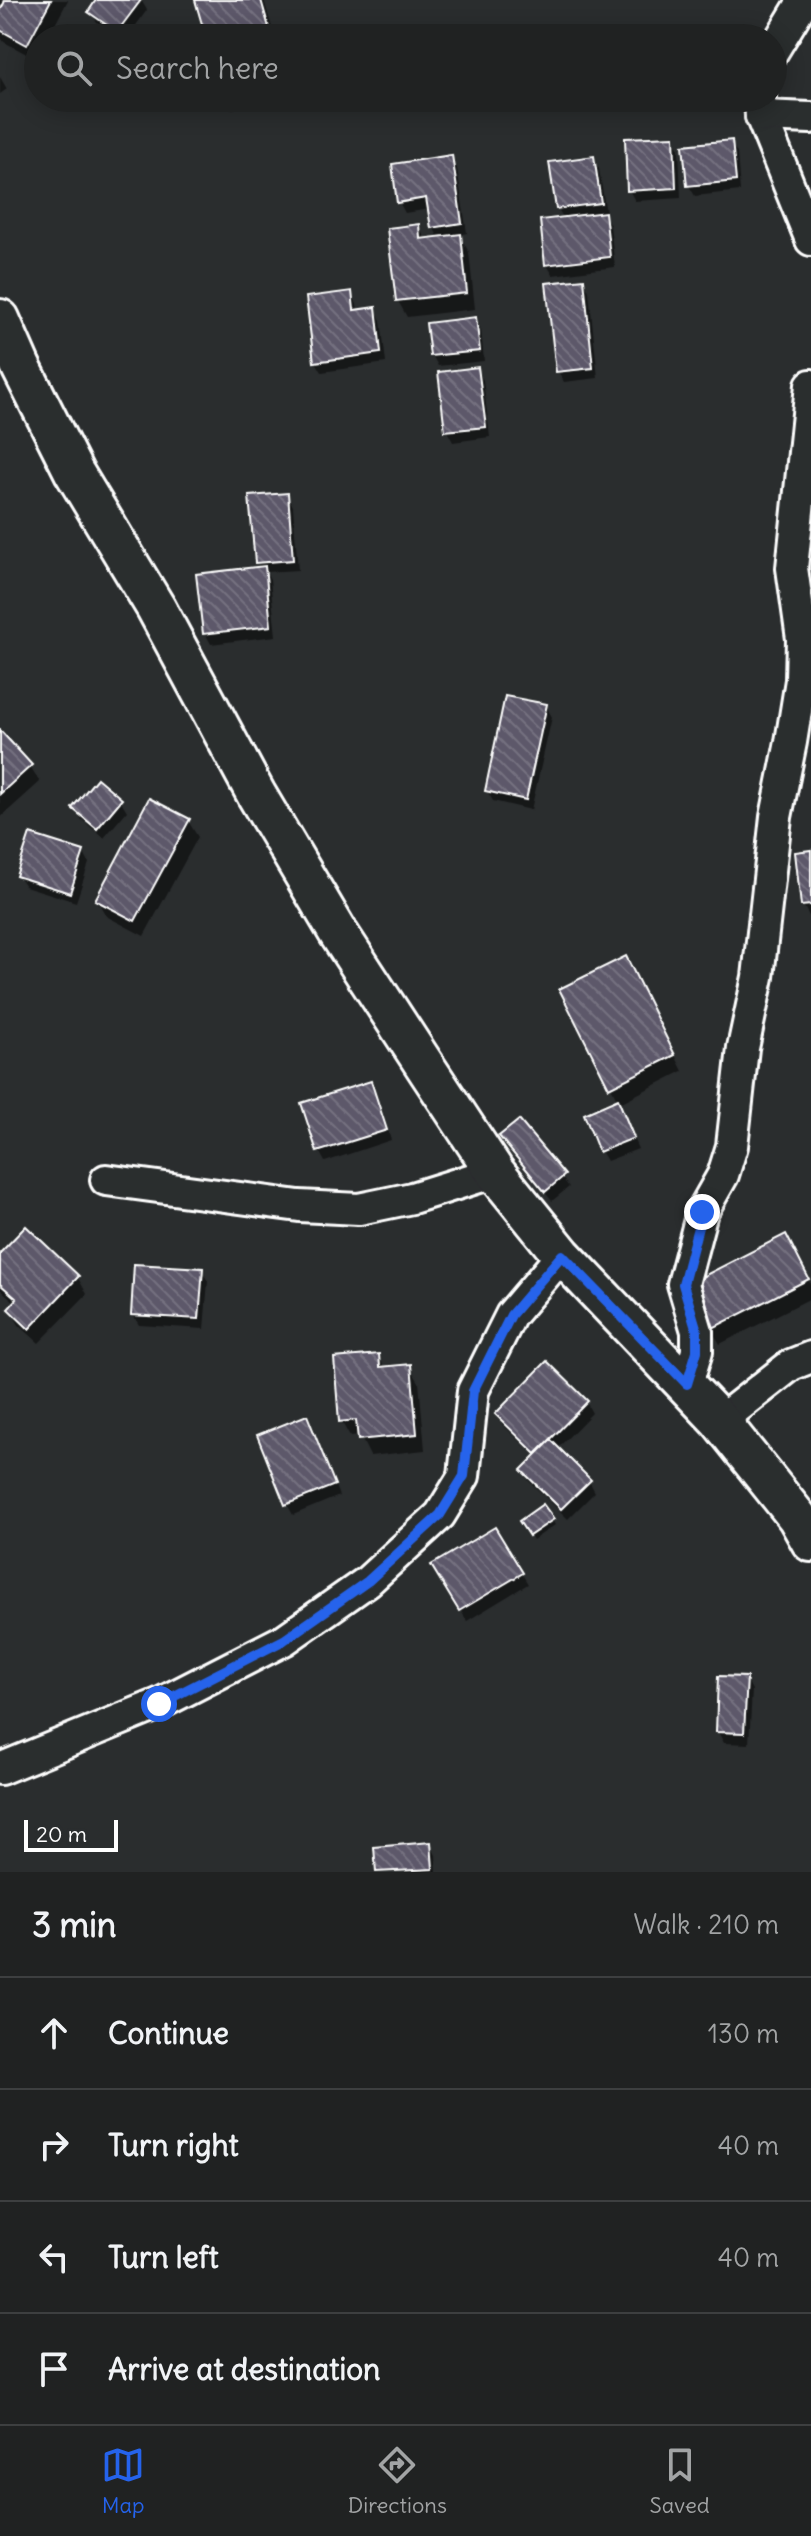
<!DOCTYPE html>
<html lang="en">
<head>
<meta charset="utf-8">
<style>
  :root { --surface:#202222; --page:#2d2f2f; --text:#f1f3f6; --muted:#a2a4a5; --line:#3d3f40; --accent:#2563eb }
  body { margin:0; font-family:Delius,sans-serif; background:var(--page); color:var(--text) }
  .scale { position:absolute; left:24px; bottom:20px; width:94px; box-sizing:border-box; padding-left:8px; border:4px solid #fff; border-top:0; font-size:22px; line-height:28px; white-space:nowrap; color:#fff; -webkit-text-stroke:6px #2a2d2e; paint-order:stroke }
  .stop { position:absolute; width:24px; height:24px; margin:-18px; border:6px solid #2563eb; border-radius:50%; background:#fff }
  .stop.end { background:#2563eb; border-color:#fff; box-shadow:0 2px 8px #0008 }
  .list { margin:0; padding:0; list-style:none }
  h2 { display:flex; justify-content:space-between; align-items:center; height:104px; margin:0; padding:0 32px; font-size:34px }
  h2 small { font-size:26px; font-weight:400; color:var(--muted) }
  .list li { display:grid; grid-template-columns:52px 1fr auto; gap:24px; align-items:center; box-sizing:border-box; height:112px; padding:0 32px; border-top:2px solid var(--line) }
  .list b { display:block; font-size:30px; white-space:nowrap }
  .list em { font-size:26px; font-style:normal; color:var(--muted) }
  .icon { flex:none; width:44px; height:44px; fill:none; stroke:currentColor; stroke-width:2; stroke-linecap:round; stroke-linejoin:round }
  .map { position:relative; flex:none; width:811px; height:1872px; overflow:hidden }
  .search { position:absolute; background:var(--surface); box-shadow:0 4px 20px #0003; left:24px; right:24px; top:24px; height:88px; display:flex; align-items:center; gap:20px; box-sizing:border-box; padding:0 28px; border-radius:44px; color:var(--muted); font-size:30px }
  .sheet { height:552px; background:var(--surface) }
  nav { display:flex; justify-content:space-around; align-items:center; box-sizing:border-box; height:112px; border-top:2px solid var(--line); background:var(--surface); font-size:22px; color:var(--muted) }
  nav a { display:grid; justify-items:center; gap:4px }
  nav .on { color:var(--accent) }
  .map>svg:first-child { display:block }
  .shadow { fill:#0007 }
  .building { fill:url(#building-back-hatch); stroke:#fff; stroke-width:2 }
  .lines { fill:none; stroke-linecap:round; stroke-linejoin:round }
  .minor-casing { stroke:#fff; stroke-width:36 }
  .tertiary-casing { stroke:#fff; stroke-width:44 }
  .minor { stroke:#2a2d2e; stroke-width:30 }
  .tertiary { stroke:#2a2d2e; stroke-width:38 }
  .route { stroke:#2563eb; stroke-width:10 }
</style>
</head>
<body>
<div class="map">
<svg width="811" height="1872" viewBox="0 0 811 1872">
  <defs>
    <pattern id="building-back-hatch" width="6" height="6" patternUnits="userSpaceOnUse" patternTransform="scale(2)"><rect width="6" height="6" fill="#5d586a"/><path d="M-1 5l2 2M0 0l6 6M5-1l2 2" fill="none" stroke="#757180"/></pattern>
  </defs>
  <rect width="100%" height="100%" fill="#2a2d2e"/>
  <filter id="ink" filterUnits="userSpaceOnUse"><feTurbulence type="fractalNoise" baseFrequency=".0125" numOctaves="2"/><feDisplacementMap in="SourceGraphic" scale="16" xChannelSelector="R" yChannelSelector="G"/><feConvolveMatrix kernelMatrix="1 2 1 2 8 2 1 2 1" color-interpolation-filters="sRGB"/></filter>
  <g filter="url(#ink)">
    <g class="shadow">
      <path d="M0,0H68L48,38H38L36,59L4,42L0,36V16L3,10L0,8Z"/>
      <path d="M99,0H141L147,10L127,38H118L97,22L90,12Z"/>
      <path d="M197,0H264L275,38H208Z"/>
      <path d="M0,77L7,89L0,94Z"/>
      <path d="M93,98H114V104L95,102Z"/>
      <path d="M226,98H270L232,109Z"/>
      <path d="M672,138L679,148L681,198L635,201L629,190Z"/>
      <path d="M730,142L737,153L740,191L695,196L689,186Z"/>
      <path d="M451,158L457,168L467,233L459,235L469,252L475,309L407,317L398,301L418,226L426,240L439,238L433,227L430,209L405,213L399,202Z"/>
      <path d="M593,158L599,169L606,213L603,214L610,225L615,267L553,275L547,265L564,219L558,209Z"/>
      <path d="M583,281L589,291L598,378L564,382L558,371Z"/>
      <path d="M351,293L357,304L358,311L375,309L381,320L386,363L322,372L316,362L308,298Z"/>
      <path d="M475,320L481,330L484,361L438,366L432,355Z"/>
      <path d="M477,369L483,380L490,437L453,442L447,431Z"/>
      <path d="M287,495L293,506L298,570L266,572L270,579L276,636L211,644L205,633L261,569L257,562Z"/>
      <path d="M546,706L552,717L531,810L493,801L487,791Z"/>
      <path d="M0,733L30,766L40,782L0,818Z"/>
      <path d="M97,781L121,801L127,811L104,838L81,819L75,808Z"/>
      <path d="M188,821L198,837L144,936L106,916L97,900Z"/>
      <path d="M83,852L89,863L76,902L25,886L18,876Z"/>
      <path d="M811,852V916H809L803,905Z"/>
      <path d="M634,974L683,1071L618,1104L638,1149L607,1161L601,1151L618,1101L562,990Z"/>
      <path d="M370,1083L376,1094L391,1140L325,1162L319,1151Z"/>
      <path d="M519,1122L569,1187L552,1201L508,1147Z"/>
      <path d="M26,1229L78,1278L87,1294L39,1343L19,1325L10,1309L16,1303L0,1289V1256Z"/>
      <path d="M795,1252L811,1285V1298L720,1344L711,1329Z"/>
      <path d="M201,1270L208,1281L204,1329L139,1325L133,1315Z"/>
      <path d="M378,1356L385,1368L409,1366L419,1382L425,1450L370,1456L360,1436L350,1437L341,1421Z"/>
      <path d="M586,1402L592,1413L557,1449L589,1481L595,1492L568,1519L529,1481L523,1470L537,1457L503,1425L497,1414Z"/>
      <path d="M312,1428L339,1496L293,1515L287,1504Z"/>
      <path d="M543,1507L555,1525L533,1540L522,1522Z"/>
      <path d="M495,1529L528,1584L467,1621L434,1566Z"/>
      <path d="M746,1679L752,1690L749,1744L724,1743L718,1732Z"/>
      <path d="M430,1844L436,1855L437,1872H378L376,1849Z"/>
    </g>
    <g class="building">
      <path d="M3,0H51L27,45L0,30V11L5,1Z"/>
      <path d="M96,0H141L117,32L88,12Z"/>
      <path d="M195,0H261L272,38H206Z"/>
      <path d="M674,136L676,188L627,191L625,138Z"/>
      <path d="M732,140L736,181L687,186L683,145Z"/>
      <path d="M452,155L462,223L431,228L426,198L397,203L392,164Z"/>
      <path d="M594,156L601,203L556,209L549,162Z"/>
      <path d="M605,212L610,257L545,265L540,220Z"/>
      <path d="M419,224L420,239L461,234L467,293L396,301L387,228Z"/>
      <path d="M584,279L593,368L556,372L546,283Z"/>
      <path d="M352,291L354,310L376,307L381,353L314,362L306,297Z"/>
      <path d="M476,317L480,351L430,356L426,323Z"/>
      <path d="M478,367L486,427L445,431L438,372Z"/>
      <path d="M288,493L293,560L255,563L249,496Z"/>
      <path d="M265,566L271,626L203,634L196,574Z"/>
      <path d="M505,696L547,704L526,800L485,791Z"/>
      <path d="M0,730L32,765L0,794Z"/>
      <path d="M97,778L122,799L97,829L72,808Z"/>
      <path d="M149,798L190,819L135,921L95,900Z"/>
      <path d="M30,834L84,851L70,893L16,876Z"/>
      <path d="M811,850V905L801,906L795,852Z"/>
      <path d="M626,956L675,1055L609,1088L559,989Z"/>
      <path d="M371,1081L387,1130L317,1152L301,1103Z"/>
      <path d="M618,1099L634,1138L599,1152L584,1114Z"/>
      <path d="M519,1120L565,1175L545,1192L499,1136Z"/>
      <path d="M26,1226L79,1276L29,1329L8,1309L17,1299L0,1284V1253Z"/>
      <path d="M786,1234L809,1279L709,1330L686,1285Z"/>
      <path d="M134,1264L203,1268L199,1319L131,1315Z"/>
      <path d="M379,1354L380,1367L411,1364L417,1434L358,1440L356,1420L339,1422L334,1358Z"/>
      <path d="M547,1361L588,1401L536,1454L495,1414Z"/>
      <path d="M307,1415L335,1485L285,1505L257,1435Z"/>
      <path d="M551,1440L591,1480L561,1509L521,1470Z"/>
      <path d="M543,1504L554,1519L529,1536L519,1521Z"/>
      <path d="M495,1527L523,1573L459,1611L431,1565Z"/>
      <path d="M718,1676L747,1677L744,1733L716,1732Z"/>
      <path d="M431,1842L433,1869L376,1872L374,1847Z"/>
    </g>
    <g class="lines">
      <defs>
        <g id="minor">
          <path d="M773,51L804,0"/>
          <path d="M760,98L761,116L811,240"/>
          <path d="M761,116L811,118"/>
          <path d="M106,1180L299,1206L359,1209L412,1198L495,1172"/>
          <path d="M687,1384L697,1351V1331L683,1284L702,1212L723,1175L732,1146L743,1048L758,977L776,817L791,742L801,680L802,639L792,568L811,385"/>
          <path d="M720,1421L791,1365L811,1357"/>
          <path d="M0,1769L159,1704L284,1640L368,1581L440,1515L464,1476L473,1391L511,1315L562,1255"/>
        </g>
        <path id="tertiary" d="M0,319L21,367L74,472L156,608L256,794L339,934L429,1072L495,1172L562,1255L720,1421L797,1517L811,1542"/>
      </defs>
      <use href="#minor" class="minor-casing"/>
      <use href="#tertiary" class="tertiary-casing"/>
      <use href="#minor" class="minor"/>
      <use href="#tertiary" class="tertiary"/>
    </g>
  </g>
  <g class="lines" filter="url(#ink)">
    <path class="route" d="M159,1704L284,1640L368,1581L440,1515L464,1476L473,1391L511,1315L562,1255L687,1384L697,1351V1331L683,1284L702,1212"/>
  </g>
</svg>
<div class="scale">20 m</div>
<div class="stop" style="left:159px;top:1704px"></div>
<div class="stop end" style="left:702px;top:1212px"></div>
<div class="search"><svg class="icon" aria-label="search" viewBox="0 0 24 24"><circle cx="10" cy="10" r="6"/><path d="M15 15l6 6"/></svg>Search here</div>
</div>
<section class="sheet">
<h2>3 min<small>Walk · 210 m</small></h2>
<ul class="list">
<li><svg class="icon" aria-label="ahead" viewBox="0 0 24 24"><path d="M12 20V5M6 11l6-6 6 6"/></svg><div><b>Continue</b></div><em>130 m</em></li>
<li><svg class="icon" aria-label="right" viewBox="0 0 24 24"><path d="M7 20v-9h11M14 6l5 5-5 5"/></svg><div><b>Turn right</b></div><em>40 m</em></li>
<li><svg class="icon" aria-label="left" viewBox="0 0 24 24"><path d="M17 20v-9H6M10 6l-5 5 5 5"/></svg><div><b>Turn left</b></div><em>40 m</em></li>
<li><svg class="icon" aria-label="arrive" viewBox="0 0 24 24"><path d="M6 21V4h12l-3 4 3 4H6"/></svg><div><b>Arrive at destination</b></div></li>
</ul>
</section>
<nav>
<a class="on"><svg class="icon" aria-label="map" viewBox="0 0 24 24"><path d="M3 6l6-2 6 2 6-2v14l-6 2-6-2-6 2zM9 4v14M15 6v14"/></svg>Map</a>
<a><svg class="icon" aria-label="directions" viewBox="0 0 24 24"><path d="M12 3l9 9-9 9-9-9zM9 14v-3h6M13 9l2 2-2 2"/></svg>Directions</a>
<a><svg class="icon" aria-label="saved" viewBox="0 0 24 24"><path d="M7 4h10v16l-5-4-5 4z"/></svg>Saved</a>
</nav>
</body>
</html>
